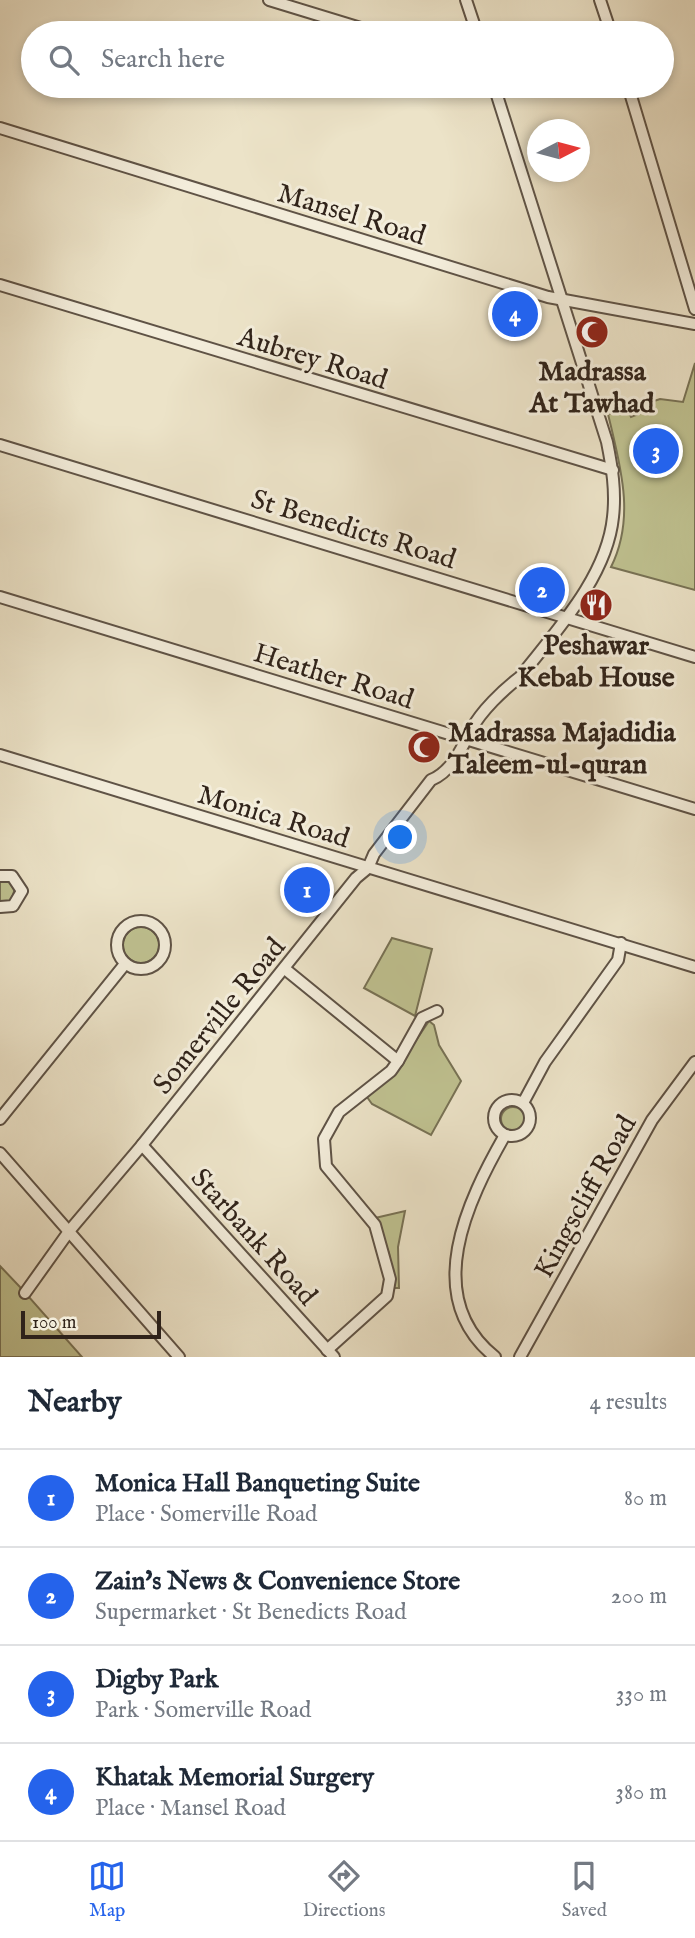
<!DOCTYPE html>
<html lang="en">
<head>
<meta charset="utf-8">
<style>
  :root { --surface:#fff; --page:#f6f6f7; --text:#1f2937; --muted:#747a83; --line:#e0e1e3; --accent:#2563eb }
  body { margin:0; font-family:"IM FELL English",serif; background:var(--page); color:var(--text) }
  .compass { position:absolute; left:527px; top:119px; width:63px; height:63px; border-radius:50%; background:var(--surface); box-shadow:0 4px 10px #0003; rotate:84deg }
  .scale { position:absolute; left:21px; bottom:18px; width:140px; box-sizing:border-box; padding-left:7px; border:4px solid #30231a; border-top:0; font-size:19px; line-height:24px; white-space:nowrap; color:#30231a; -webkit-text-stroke:5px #f3eddb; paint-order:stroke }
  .you { position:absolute; left:401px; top:838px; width:24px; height:24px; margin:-18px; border:5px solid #fff; border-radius:50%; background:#1a73e8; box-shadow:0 0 0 10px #1a73e833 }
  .badge { display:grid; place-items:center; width:46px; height:46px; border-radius:50%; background:var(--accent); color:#fff; font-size:23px; font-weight:700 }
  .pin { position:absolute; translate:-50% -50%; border:4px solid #fff; box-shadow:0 2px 7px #0006 }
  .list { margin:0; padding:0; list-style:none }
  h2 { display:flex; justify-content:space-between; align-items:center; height:91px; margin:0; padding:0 28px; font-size:30px }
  h2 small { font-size:23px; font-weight:400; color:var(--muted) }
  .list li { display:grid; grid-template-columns:46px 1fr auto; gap:21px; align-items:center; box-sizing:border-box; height:98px; padding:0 28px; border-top:2px solid var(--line) }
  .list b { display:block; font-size:26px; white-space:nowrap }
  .list p { margin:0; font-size:23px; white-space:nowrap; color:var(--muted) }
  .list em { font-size:23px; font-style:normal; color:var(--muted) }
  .icon { flex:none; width:38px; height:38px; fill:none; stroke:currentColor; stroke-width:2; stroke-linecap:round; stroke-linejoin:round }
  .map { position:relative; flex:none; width:695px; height:1357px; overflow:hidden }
  .search { position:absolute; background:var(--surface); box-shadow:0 4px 10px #0003; left:21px; right:21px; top:21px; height:77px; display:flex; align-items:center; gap:18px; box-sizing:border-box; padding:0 24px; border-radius:38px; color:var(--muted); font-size:26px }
  .sheet { height:483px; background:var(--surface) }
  nav { display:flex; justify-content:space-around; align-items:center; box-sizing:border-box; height:98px; border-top:2px solid var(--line); background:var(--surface); font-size:19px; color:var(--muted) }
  nav a { display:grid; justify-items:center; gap:4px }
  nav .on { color:var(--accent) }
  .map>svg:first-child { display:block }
  .green { fill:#bfc190; stroke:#787255; stroke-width:2 }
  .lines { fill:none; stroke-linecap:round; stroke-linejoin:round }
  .minor-casing { stroke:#5f5346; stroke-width:14 }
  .minor { stroke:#f3eddb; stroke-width:10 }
  .labels { text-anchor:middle; stroke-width:6; stroke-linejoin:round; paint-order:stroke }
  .street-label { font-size:28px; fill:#30231a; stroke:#f3eddb }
  .poi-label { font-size:28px; font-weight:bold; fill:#30231a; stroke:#f3eddb }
</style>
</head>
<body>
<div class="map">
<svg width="695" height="1357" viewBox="0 0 695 1357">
  <rect width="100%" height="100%" fill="#ece3c8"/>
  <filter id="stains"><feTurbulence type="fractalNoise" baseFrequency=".00286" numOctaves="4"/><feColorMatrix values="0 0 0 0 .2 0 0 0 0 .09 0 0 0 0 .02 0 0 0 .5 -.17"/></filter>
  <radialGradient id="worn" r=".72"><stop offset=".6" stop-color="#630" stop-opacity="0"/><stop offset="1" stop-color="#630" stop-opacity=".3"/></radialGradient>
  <g class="green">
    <path d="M695,363V590L611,567C636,517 620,465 608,414L628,410L631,417L644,412L642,405L660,399L683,402Z"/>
    <path d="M0,882H10L15,888L11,902H0Z"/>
    <circle cx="141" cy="945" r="18"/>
    <path d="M392,938L432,949L415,1016L364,988Z"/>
    <path d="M429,1021L434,1025L439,1045L461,1081L431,1135L372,1104L367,1097L392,1076Z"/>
    <circle cx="513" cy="1119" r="12"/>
    <path d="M405,1211L398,1247L399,1288H394L389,1253L375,1218Z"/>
    <path d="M0,1266L20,1287L22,1294L29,1297L82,1357H0Z"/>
  </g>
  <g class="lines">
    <defs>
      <g id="minor">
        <path d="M269,0L377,33"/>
        <path d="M466,0L477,33"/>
        <path d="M600,0L611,33"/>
        <path d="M628,86L695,309"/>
        <path d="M0,128L548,297L695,324"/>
        <path d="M0,285L613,470"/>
        <path d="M0,445L695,657"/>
        <path d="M0,597L695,809"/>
        <path d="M0,755L695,967"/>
        <path d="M0,876H12L22,891L13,906L0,907"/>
        <circle cx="141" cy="945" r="24"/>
        <path d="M285,969L398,1061L391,1071L339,1112L324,1139L326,1166L375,1225L390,1279L387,1296L327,1350"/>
        <path d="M398,1061L422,1018L437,1011"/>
        <circle cx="512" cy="1118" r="18"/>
        <path d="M523,1103L545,1062L618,960L621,943"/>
        <path d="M0,1119L125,964"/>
        <path d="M142,1145L334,1357"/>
        <path d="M0,1153L179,1357"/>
        <path d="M25,1293L70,1230L142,1145L356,878L368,868L374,854L431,780C451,772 461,750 471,730C481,711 503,690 520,677C556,631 607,577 613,517C616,491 612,467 607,442L494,86"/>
        <path d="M495,1357C420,1297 468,1200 505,1135"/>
        <path d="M520,1357L652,1120L695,1062"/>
      </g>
    </defs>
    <use href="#minor" class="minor-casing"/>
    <use href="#minor" class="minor"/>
  </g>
  <defs>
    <symbol id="mosque-disc" viewBox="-11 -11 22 22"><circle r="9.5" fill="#8f2418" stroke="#f3eddb"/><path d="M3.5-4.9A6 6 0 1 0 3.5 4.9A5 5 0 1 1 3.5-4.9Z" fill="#fff"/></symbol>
    <symbol id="restaurant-disc" viewBox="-11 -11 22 22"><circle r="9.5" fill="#8f2418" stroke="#f3eddb"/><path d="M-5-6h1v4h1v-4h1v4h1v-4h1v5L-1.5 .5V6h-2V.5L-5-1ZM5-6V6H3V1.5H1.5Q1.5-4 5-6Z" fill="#fff"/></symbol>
  </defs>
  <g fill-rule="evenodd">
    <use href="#mosque-disc" x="573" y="313" width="38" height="38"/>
    <use href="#restaurant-disc" x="577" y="586" width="38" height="38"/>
    <use href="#mosque-disc" x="405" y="728" width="38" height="38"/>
  </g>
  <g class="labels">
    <g class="street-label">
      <text transform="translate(352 213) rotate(17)" y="10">Mansel Road</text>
      <text transform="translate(313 357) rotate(17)" y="10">Aubrey Road</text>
      <text transform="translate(354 528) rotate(17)" y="10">St Benedicts Road</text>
      <text transform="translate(334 675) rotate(17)" y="10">Heather Road</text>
      <text transform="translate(274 815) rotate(17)" y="10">Monica Road</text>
      <text transform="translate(218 1015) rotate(-51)" y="10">Somerville Road</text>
      <text transform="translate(584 1196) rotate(-61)" y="10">Kingscliff Road</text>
      <text transform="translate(255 1236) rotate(48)" y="10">Starbank Road</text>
    </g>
    <g class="poi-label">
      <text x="592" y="380">Madrassa<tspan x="592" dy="32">At Tawhad</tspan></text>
      <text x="596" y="654">Peshawar<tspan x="596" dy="32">Kebab House</tspan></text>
      <text x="448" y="741" text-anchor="start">Madrassa Majadidia<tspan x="448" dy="32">Taleem-ul-quran</tspan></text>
    </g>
  </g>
  <rect width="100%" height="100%" filter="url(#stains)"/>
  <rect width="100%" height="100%" fill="url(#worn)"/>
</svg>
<svg class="compass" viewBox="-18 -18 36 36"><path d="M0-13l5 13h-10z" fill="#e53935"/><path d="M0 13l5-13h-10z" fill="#747a83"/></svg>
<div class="scale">100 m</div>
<div class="you"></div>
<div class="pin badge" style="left:307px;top:890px">1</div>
<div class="pin badge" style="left:542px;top:590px">2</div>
<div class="pin badge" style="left:656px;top:451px">3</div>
<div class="pin badge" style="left:515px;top:314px">4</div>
<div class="search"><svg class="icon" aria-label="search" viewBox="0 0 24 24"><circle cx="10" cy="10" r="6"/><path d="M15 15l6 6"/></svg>Search here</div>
</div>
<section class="sheet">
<h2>Nearby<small>4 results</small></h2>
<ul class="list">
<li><span class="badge">1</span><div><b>Monica Hall Banqueting Suite</b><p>Place · Somerville Road</p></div><em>80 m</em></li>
<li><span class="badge">2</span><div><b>Zain's News &amp; Convenience Store</b><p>Supermarket · St Benedicts Road</p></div><em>200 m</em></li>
<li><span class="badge">3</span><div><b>Digby Park</b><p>Park · Somerville Road</p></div><em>330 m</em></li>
<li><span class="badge">4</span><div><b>Khatak Memorial Surgery</b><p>Place · Mansel Road</p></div><em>380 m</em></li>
</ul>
</section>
<nav>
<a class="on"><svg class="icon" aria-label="map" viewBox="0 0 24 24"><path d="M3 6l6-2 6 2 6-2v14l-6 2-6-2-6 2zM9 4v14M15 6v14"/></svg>Map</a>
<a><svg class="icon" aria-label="directions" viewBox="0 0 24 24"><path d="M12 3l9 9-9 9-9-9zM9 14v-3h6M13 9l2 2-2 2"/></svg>Directions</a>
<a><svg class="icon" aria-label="saved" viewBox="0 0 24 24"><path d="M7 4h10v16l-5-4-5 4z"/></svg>Saved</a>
</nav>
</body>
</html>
